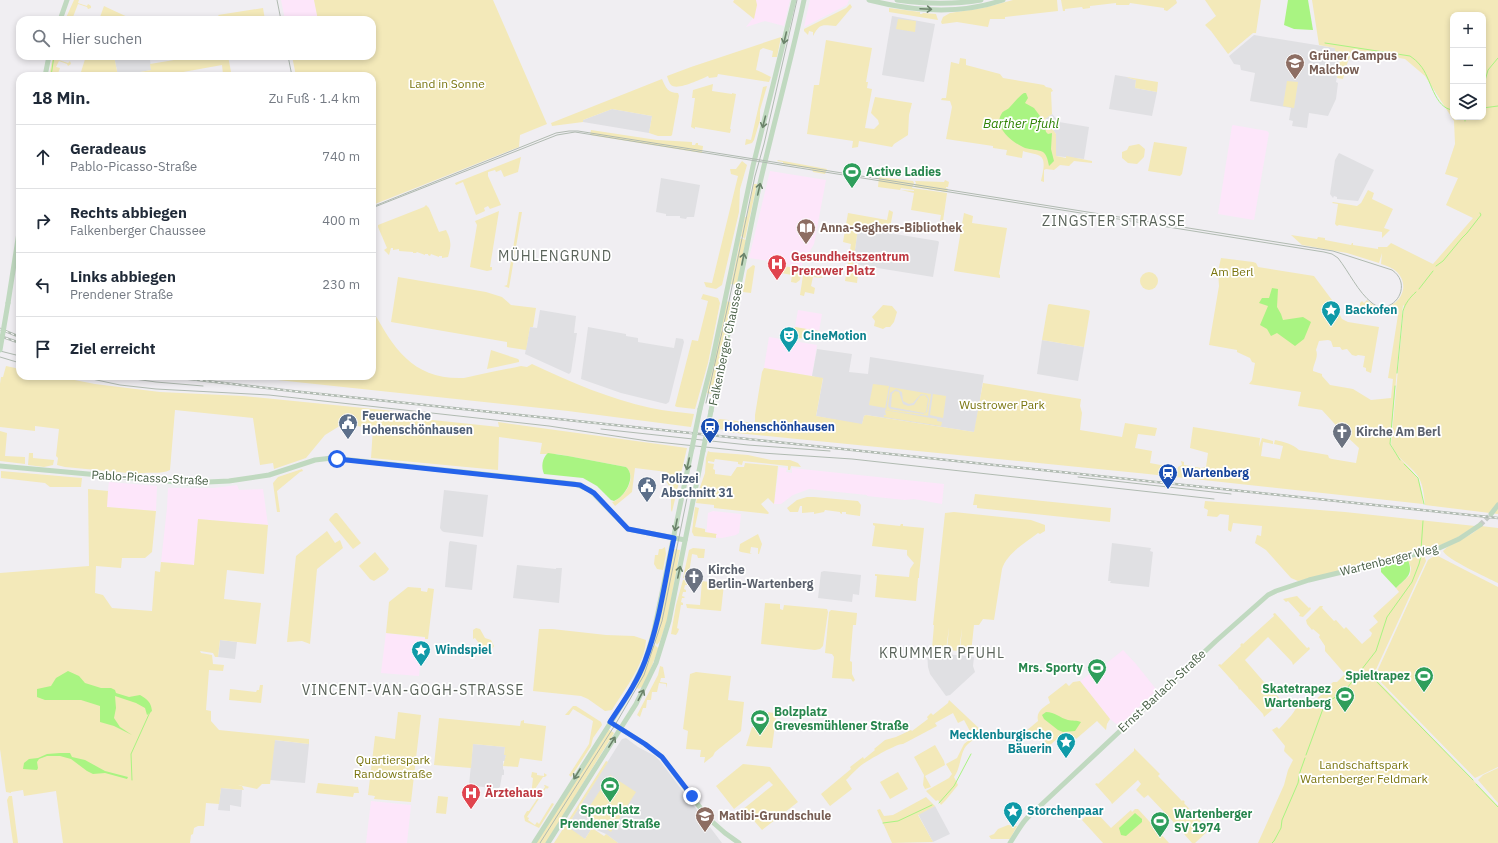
<!DOCTYPE html>
<html lang="de">
<head>
<meta charset="utf-8">
<style>
  :root { --surface:#fff; --page:#f2f2f3; --text:#1f2937; --muted:#747a83; --line:#e0e1e3 }
  body { margin:0; font-family:"IBM Plex Sans",sans-serif; background:var(--page); color:var(--text) }
  .controls { position:absolute; right:12px; top:12px; display:grid; overflow:hidden; border-radius:8px; box-shadow:0 2px 6px #0003 }
  .controls button { width:36px; height:36px; display:grid; place-items:center; padding:0; border:0; border-bottom:1px solid var(--line); background:var(--surface); color:var(--text); font:20px sans-serif }
  .stop { position:absolute; width:12px; height:12px; margin:-9px; border:3px solid #2563eb; border-radius:50%; background:#fff }
  .stop.end { background:#2563eb; border-color:#fff; box-shadow:0 1px 4px #0008 }
  .list { margin:0; padding:0; list-style:none }
  h2 { display:flex; justify-content:space-between; align-items:center; height:52px; margin:0; padding:0 16px; font-size:17px }
  h2 small { font-size:13px; font-weight:400; color:var(--muted) }
  .list li { display:grid; grid-template-columns:26px 1fr auto; gap:12px; align-items:center; box-sizing:border-box; height:64px; padding:0 16px; border-top:1px solid var(--line) }
  .list b { display:block; font-size:15px; white-space:nowrap }
  .list p { margin:0; font-size:13px; white-space:nowrap; color:var(--muted) }
  .list em { font-size:13px; font-style:normal; color:var(--muted) }
  .icon { flex:none; width:22px; height:22px; fill:none; stroke:currentColor; stroke-width:2; stroke-linecap:round; stroke-linejoin:round }
  .map { position:relative; flex:none; width:1498px; height:843px; overflow:hidden }
  .search { position:absolute; background:var(--surface); box-shadow:0 2px 6px #0003; left:16px; top:16px; width:360px; height:44px; display:flex; align-items:center; gap:10px; box-sizing:border-box; padding:0 14px; border-radius:12px; color:var(--muted); font-size:15px }
  .panel { position:absolute; background:var(--surface); box-shadow:0 2px 6px #0003; left:16px; top:72px; width:360px; height:308px; border-radius:12px }
  .map>svg:first-child { display:block }
  .commercial { fill:#fde6fa }
  .education { fill:#e0e0e3 }
  .green { fill:#f3e9b9; fill-rule:evenodd }
  .water { fill:#a9f482 }
  .lines { fill:none; stroke-linecap:round; stroke-linejoin:round }
  .stream { stroke:#a9f482; stroke-width:1 }
  .secondary-tunnel { stroke:#c6cac7; stroke-width:5; stroke-dasharray:5 2.5; stroke-linecap:butt }
  .secondary { stroke:#c0d9c0; stroke-width:5 }
  .tram { stroke:#b0bab1; stroke-width:1 }
  .rail-casing { stroke:#b0bab1; stroke-width:2.5 }
  .rail { stroke:#fff; stroke-width:1; stroke-dasharray:3; stroke-linecap:butt }
  .secondary-bridge { stroke:#c0d9c0; stroke-width:5 }
  .oneway { stroke:#6b836a }
  .route { stroke:#2563eb; stroke-width:5 }
  .labels { text-anchor:middle; stroke-width:3.5; stroke-linejoin:round; paint-order:stroke }
  .education-label { font-size:12px; font-weight:bold; fill:#785e54; stroke:#fff; text-anchor:start }
  .park-label { font-size:12px; fill:#7a750f; stroke:#fff }
  .leisure-label { font-size:12px; font-weight:bold; fill:#27864d; stroke:#fff; text-anchor:start }
  .health-label { font-size:12px; font-weight:bold; fill:#be3a42; stroke:#fff; text-anchor:start }
  .culture-label { font-size:12px; font-weight:bold; fill:#0d838f; stroke:#fff; text-anchor:start }
  .street-label { font-size:12px; fill:#475e45; stroke:#fff }
  .service-label { font-size:12px; font-weight:bold; fill:#4e5e75; stroke:#fff; text-anchor:start }
  .transit-label { font-size:12px; font-weight:bold; fill:#164399; stroke:#fff; text-anchor:start }
  .worship-label { font-size:12px; font-weight:bold; fill:#5b616d; stroke:#fff; text-anchor:start }
  .water-label { font-size:13px; font-style:italic; fill:#308405; stroke:#fff }
  .quarter-label { font-size:14px; letter-spacing:1px; fill:#5b645b; stroke:#fff }
</style>
</head>
<body>
<div class="map">
<svg width="1498" height="843" viewBox="0 0 1498 843">
  <rect width="100%" height="100%" fill="#f0eef2"/>
  <g class="commercial">
    <path d="M281,0H314L318,20H285Z"/>
    <path d="M734,0H790L784,26L765,21L746,27L753,18L733,2Z"/>
    <path d="M810,0H849L847,5L804,27Z"/>
    <path d="M1233,125L1267,131L1269,133L1254,220L1218,214L1232,126Z"/>
    <path d="M770,171L826,180L814,244L806,258L803,257L802,266L749,258Z"/>
    <path d="M798,310L822,314L819,331L795,327Z"/>
    <path d="M769,337L817,345L812,376L764,368Z"/>
    <path d="M779,467L787,468L786,472L792,473V468L944,484L942,504L914,499L905,500L867,496V495L809,489L793,495L781,504H774Z"/>
    <path d="M109,482L157,486L156,511L106,507Z"/>
    <path d="M237,485L239,490L263,489L268,525L198,519L194,565L161,562L167,508L168,488H214Z"/>
    <path d="M713,511L741,514L739,533L736,535L722,538L706,537L708,513Z"/>
    <path d="M386,633L425,638L423,664H420L419,676L381,673Z"/>
    <path d="M1123,650L1124,651L1136,664L1156,689V691L1119,726L1110,719L1080,681L1096,669L1098,670Z"/>
    <path d="M371,801L411,805L407,843H366Z"/>
  </g>
  <g class="education">
    <path d="M892,16L935,24L924,82L882,75Z"/>
    <path d="M1254,35L1335,48L1341,52L1336,82L1338,83L1336,99L1328,116L1309,113L1307,128L1292,126L1293,121L1289,120L1291,108L1250,101L1255,73L1241,70L1240,65L1234,64L1229,56Z"/>
    <path d="M114,56H151V58L150,59L151,70L118,76Z"/>
    <path d="M1115,75L1127,77L1129,78L1136,80L1135,88L1157,92L1152,116L1109,109Z"/>
    <path d="M612,109L652,116L649,133L583,122V120Z"/>
    <path d="M1052,114L1059,122L1089,127L1084,159L1056,156V134L1045,119Z"/>
    <path d="M1339,153L1374,170L1358,201L1337,199V197L1334,196L1333,198L1330,194L1335,160Z"/>
    <path d="M661,178L700,185L694,217H687L686,219L680,218V216H666V214L656,212Z"/>
    <path d="M858,228L938,241L939,242L933,277L853,264Z"/>
    <path d="M540,310L576,316L574,333H577L571,372L569,374L525,354L530,327L537,328Z"/>
    <path d="M588,327L626,334V336L638,338V342L674,348L676,338L683,339L684,342L669,402L666,404L621,393L581,379Z"/>
    <path d="M1042,340L1084,347L1078,381L1037,374Z"/>
    <path d="M817,349L852,354L849,372L868,374L870,357L984,375L975,430L974,432L866,415L864,416L862,425L816,416L823,379L812,376Z"/>
    <path d="M444,490L488,495L483,537L444,532L442,531L440,528Z"/>
    <path d="M450,541L477,545L472,590L445,587L449,543Z"/>
    <path d="M1112,543L1151,548L1150,551L1153,552L1149,587L1110,583L1111,581H1108Z"/>
    <path d="M517,565L556,569V568H562L559,603L513,598Z"/>
    <path d="M824,571L861,575L859,595L853,594L852,602L818,598L821,572Z"/>
    <path d="M220,640L237,642L235,659L218,657Z"/>
    <path d="M927,652L974,657L973,666L975,672L950,695L946,696L930,674L928,667Z"/>
    <path d="M626,738L638,747L655,756L660,761L722,843H618L606,834L592,828L585,839L570,830L568,825L620,742L622,739Z"/>
    <path d="M274,740L309,744L305,783L270,780Z"/>
    <path d="M473,744L505,747L504,755H506L505,761H503V769L504,770V775H502L500,787L497,789L469,785Z"/>
    <path d="M221,788L242,790L241,807L230,805V811L218,810Z"/>
    <path d="M935,806L950,834L933,842L918,814Z"/>
  </g>
  <g class="green">
    <path d="M74,0H79L78,3L87,6L88,4L91,6V8L88,9L87,7L78,4L73,17L81,20L73,18L72,20H65Z"/>
    <path d="M314,0H493L547,124L520,135L519,147L375,204H372V76H296L292,56H372V20H318Z"/>
    <path d="M734,0H756L757,5L754,19L733,2Z"/>
    <path d="M1013,0H1057L1058,11L1005,17V19H990L988,27L957,22L942,24L941,22L943,17L950,13L983,8Z"/>
    <path d="M1061,0H1176L1177,3L1167,11L1164,10V8L1130,3L1129,5H1116V3L1090,6V8L1083,9L1082,7L1065,9V11H1063Z"/>
    <path d="M1205,0H1261L1256,33H1253L1228,54L1211,31L1205,25L1216,16Z"/>
    <path d="M1312,0H1498V514L1425,505C1424,496 1423,482 1417,475C1409,464 1396,458 1391,444L1404,306L1403,305L1390,444C1396,458 1408,464 1416,476C1421,483 1422,495 1423,504L1148,474L727,432V430L716,429L718,420L720,419L755,423V415L762,372L764,368L823,378L816,416L862,424L864,416L866,415L974,432L983,383L1081,399L1080,406L1082,413L1080,430L1122,437L1125,423L1157,428L1155,436L1138,434L1135,448L1152,451L1150,463L1166,466L1162,468V472L1177,474L1178,467L1182,465L1181,461L1184,462V465L1201,468L1206,467L1208,453L1190,448L1193,427L1260,438L1259,447L1262,438L1273,441V444L1263,442L1261,456L1280,459L1283,446L1274,444L1275,440C1284,442 1293,444 1299,450L1328,455L1329,458L1332,459L1356,463L1359,448L1343,433L1322,410L1298,406L1301,392L1249,384L1252,380L1255,363L1252,362L1250,358L1237,352V350L1209,345L1219,286L1218,271L1221,258L1253,262L1256,263L1258,267L1314,276L1332,300L1342,319L1348,322L1379,327L1371,373L1366,371V368L1363,367L1365,356L1358,355L1356,356L1352,355L1347,349L1342,350L1340,347H1333L1331,341L1328,340L1319,341L1316,350C1319,357 1313,364 1313,371L1322,374V376L1330,385L1353,389L1371,400L1391,398L1393,379L1388,378L1398,315L1391,313V312L1362,307L1361,309L1360,307V303L1362,301L1364,303L1367,300C1388,321 1416,291 1397,272C1393,268 1387,266 1381,264L1382,253L1379,263L1347,253L1302,245L1291,235L1317,239L1318,237L1325,238V240L1351,245L1352,243H1353V245L1378,249V247H1387L1391,243L1433,264L1473,218L1446,205L1458,178L1445,174L1455,144L1454,121L1425,76L1405,59L1355,50L1348,61L1343,79L1337,78L1341,52L1335,51V48L1319,45ZM1453,15H1483V117H1453Z"/>
    <path d="M850,4L852,7L836,26C822,25 820,23 813,36V32L809,31L808,35L804,31V29L846,8Z"/>
    <path d="M104,6L106,7L134,20H99Z"/>
    <path d="M263,8L265,20H222L218,15Z"/>
    <path d="M889,8L920,12V14H922L923,13L936,14L938,20L889,12Z"/>
    <path d="M898,19L916,21L915,32L896,29Z"/>
    <path d="M781,37L777,57H772L773,51L763,48L760,50L756,70C762,72 766,75 771,77L769,82L718,74L717,77L709,78L708,76C701,79 677,91 671,85C669,83 668,79 667,76L691,67Z"/>
    <path d="M826,40L872,48L866,82H868L867,88L872,89L865,128L874,129L879,124L878,120L871,113L875,97L912,103L909,115L908,135L894,144L892,147L859,141L858,147L852,148L853,141L807,134L814,85H819Z"/>
    <path d="M53,56H60L59,60L68,63L70,61L71,64L68,66L67,64L59,61L56,67L60,68L57,76H49Z"/>
    <path d="M86,56H114L118,76L151,70L150,64L174,60L173,56H214L215,58L228,56L231,72L223,74L222,65L161,76H81L82,73L81,72Z"/>
    <path d="M960,58L966,59V65L1000,74L1003,78L1044,85L1046,87L1051,88L1053,91L1051,92L1052,114L1045,119L1056,134V156L1066,158V156L1092,161V163L1074,161L1069,166L1060,165L1054,170L1046,169L1044,170V182L1041,181C1042,175 1047,160 1040,156C1035,153 1028,153 1023,151L1022,158L1006,155L1007,150L993,148V146L946,139L952,107L950,101L941,100L942,98H946L951,62L959,64Z"/>
    <path d="M1127,77L1158,82L1157,92L1135,88L1136,80L1129,78Z"/>
    <path d="M662,79C666,88 668,93 678,93L679,96L672,135L671,136H658L649,133L652,116L612,109L583,120V122L552,126L551,123Z"/>
    <path d="M1287,81L1298,82L1294,108L1283,106Z"/>
    <path d="M713,84L712,91L732,94V93L736,94L730,129H731L730,133L695,127V129L691,127L695,98H692L693,90Z"/>
    <path d="M767,86L760,110V120L754,140L752,143L745,145L746,139L751,140L763,87Z"/>
    <path d="M591,130L657,140L692,142V145H695L696,143H698V145L703,146L702,153L590,135Z"/>
    <path d="M1154,142L1187,147L1182,174L1180,176L1148,171Z"/>
    <path d="M1139,144L1145,149L1144,157L1137,164L1128,163L1122,158V152L1127,150L1129,146Z"/>
    <path d="M521,157L518,172L504,177L501,170L496,172L495,170L488,172V176L501,205L490,209L488,206L484,208L485,211L476,215L463,182L456,185L455,183Z"/>
    <path d="M778,160L827,169L825,174L813,172L812,169L783,164V162L777,161Z"/>
    <path d="M742,161L747,165L740,189L739,212L722,285L716,289L706,287L704,282L712,283L738,176L731,174L730,169H736Z"/>
    <path d="M879,177L913,181L914,183L912,188L947,193L943,221H940L941,215L911,210L914,193L901,190L914,191V190L901,188L900,190L878,187Z"/>
    <path d="M945,180L949,182L948,187H946V188L948,189L947,192L914,187L916,183L915,181L944,182Z"/>
    <path d="M754,184H757L745,239L741,236L745,217H747Z"/>
    <path d="M1368,190L1374,193L1372,199L1393,209L1384,228L1390,230L1382,238V232L1339,225L1337,226L1335,224L1338,204L1332,203L1333,202L1357,206L1361,203Z"/>
    <path d="M426,205L429,208L439,232L446,230C452,242 451,246 448,257L442,258V256H439V257L431,254L430,256L428,255V254H425V255L417,252L416,253H413V252L399,251V249L393,250V248H391L389,255L384,250L387,248L378,227V225L424,207Z"/>
    <path d="M889,210L893,212L889,233L858,228L853,264L859,265L857,283L845,281L851,244L843,242L848,213L887,220Z"/>
    <path d="M499,211L490,267H492V270L487,271L470,267L477,225L475,221Z"/>
    <path d="M519,212H522L509,288L504,286L507,285Z"/>
    <path d="M964,213L973,216L972,223L1007,228L999,274L1000,275V278L954,271Z"/>
    <path d="M741,238L746,240L737,285L731,284L739,247V239H741Z"/>
    <path d="M753,265L755,266L751,293L743,292L747,270Z"/>
    <path d="M783,266L802,269L800,280L796,283L791,282L792,275L781,273Z"/>
    <path d="M804,269L817,272L823,278L813,277L811,286L815,288L814,294L805,292L804,296L800,295Z"/>
    <circle cx="1149" cy="281" r="9"/>
    <path d="M398,277L486,292L502,297L511,305L536,308L533,327H530L526,350L507,347V342L391,322Z"/>
    <path d="M703,294L718,298L720,303L708,363L695,409L677,407L675,406L692,340L698,341L708,301L701,299Z"/>
    <path d="M726,301L733,303L713,391L711,394L707,393L709,381Z"/>
    <path d="M1049,304L1088,310L1090,311L1084,347L1042,340L1048,305Z"/>
    <path d="M883,305L892,306L897,312L894,322L890,327H886L883,329L874,326L875,321L872,317Z"/>
    <path d="M372,309C394,349 413,380 464,378C470,377 476,375 482,374C495,371 508,369 521,366L527,367L532,364C571,382 609,399 651,408C665,411 680,412 694,414L691,427L568,411L241,376H372Z"/>
    <path d="M795,327L819,331L818,341L793,337Z"/>
    <path d="M491,350L518,359L519,360V362L487,369Z"/>
    <path d="M6,366L20,369V376H54L95,384L160,392L243,396L424,414L423,419L499,427L498,422L687,448L672,512L671,510V489L666,481L667,472L635,468L632,492L615,506L612,502C624,498 638,478 626,467L557,454H540L542,443L499,437L498,470L371,458L373,428L348,425L338,427L325,435L306,458L274,469L273,463L260,465L253,418L175,410L170,470C160,475 149,471 138,474L65,467L57,465L58,458L56,456L59,429L35,426V431L0,427V384L1,377H3Z"/>
    <path d="M873,384L889,386L885,408L869,405Z"/>
    <path d="M890,387L931,394L928,416L886,410ZM896,389L902,392L903,401L909,404L913,403L921,394L927,395L929,399L927,412L923,414L890,409L888,406L890,393Z"/>
    <path d="M895,391L899,392L903,404L908,406L914,405L920,396L925,395L928,399L926,412L924,413L891,407L892,394Z"/>
    <path d="M933,394L946,396L943,418L930,415Z"/>
    <path d="M885,410L937,419V421L942,422L941,426L884,417V415H886Z"/>
    <path d="M0,431L7,433L5,456L25,457V464L0,461Z"/>
    <path d="M708,451L710,452L748,455L771,460H790L798,463L801,467L791,466L790,470H788V466L743,461L742,465L738,464V462L715,459L714,462L708,461V463L714,464L713,469L715,470V474L731,476L737,467H744L745,463L778,466L774,504L768,498L761,504L769,513L768,514L714,508V505L696,503L698,494L707,496V492L699,490L705,473L706,458Z"/>
    <path d="M29,453H33V458L54,460L53,465L44,467L28,465Z"/>
    <path d="M302,469L303,471L300,472L277,491L280,512H277L273,483L278,477Z"/>
    <path d="M1,471L82,478L81,487H50L45,483L1,478Z"/>
    <path d="M88,489L108,491L107,507L156,511L152,552L145,558H122L121,568L96,566L95,593L103,595L112,608L152,611L155,571L160,572L161,562L194,565L198,519L268,525L264,574L227,570L224,599L261,603L256,644L220,640L218,657H215L213,653L200,651L201,653L212,655L213,664L224,665L223,671L209,670L206,710L211,711V721L219,730L309,739V744L275,740L270,784H262L257,789L238,785L242,786L244,790L221,788L219,804L206,803L204,826H198L194,828L193,834L191,835L190,843H63L56,791L24,796L23,790L11,792V793L6,792L0,749V573L89,566Z"/>
    <path d="M975,494L1111,508L1110,522L977,508V505H973Z"/>
    <path d="M807,497H814L858,501L861,505L860,516L846,514V512H842V514L840,513V512L825,510L824,512L814,514V512L802,513V506H800L798,512H790L787,508L797,500Z"/>
    <path d="M1205,501L1345,512L1475,526L1455,539L1433,548L1298,581L1291,578L1266,550L1255,543L1257,535L1261,536L1262,526L1233,523L1231,532L1228,530L1229,515L1220,514L1217,517L1207,516L1208,510L1204,508Z"/>
    <path d="M695,507L699,508L695,527L705,529V532L717,534L716,535V538L694,536L692,532Z"/>
    <path d="M954,512L1031,520L1045,525V531L1040,534L1038,533C1025,543 1007,553 1002,569L994,620L983,619L979,625H974L971,653L960,651L962,628L959,651L947,650L949,627L946,650L932,648L934,625H933L945,513Z"/>
    <path d="M335,513H337L361,543L353,549L329,520L330,518Z"/>
    <path d="M873,523L900,526L901,524H903V526L924,528L919,575V578H918L916,601L875,597L877,576H875V574L909,577L910,569L914,563L907,555V550L872,546L875,526L873,525Z"/>
    <path d="M1481,526L1498,528V583C1488,578 1446,559 1443,551C1452,541 1471,538 1481,526Z"/>
    <path d="M327,531L335,543L340,540L343,548L317,569L310,644L302,641L287,642L296,556Z"/>
    <path d="M758,534L762,544L759,554H758V548L751,547L750,553L752,554L741,552L739,551L740,544Z"/>
    <path d="M665,547L666,554L663,570L657,569L654,564L655,555H658L659,549H662Z"/>
    <path d="M693,548L705,549L704,558H698L697,555L692,554L689,573H690L688,576L690,577L689,579L683,578L689,550Z"/>
    <path d="M673,549L680,550L668,618L660,641L657,645L654,641Z"/>
    <path d="M375,552L389,569L386,573L374,581L370,579L359,566Z"/>
    <path d="M1424,555L1426,561L1373,676L1498,806V843H1258L1284,785L1288,770L1293,760L1284,751L1285,746L1272,730L1277,727L1279,729C1288,719 1295,713 1300,700L1308,708L1316,701L1315,700L1326,691L1325,690L1333,682H1337L1345,674L1325,651V646L1319,637L1320,635L1313,629L1312,630L1307,624L1306,620L1320,606H1323L1322,608L1334,621L1336,620L1344,629L1346,627L1362,644L1371,636L1372,633L1369,630L1378,622L1373,616L1399,592L1396,588L1410,575L1411,568L1408,559Z"/>
    <path d="M1436,555L1498,587V767L1475,778L1375,676L1428,560Z"/>
    <path d="M683,580H689V582L686,581V583L688,584V585H685L684,589L686,590V592H683L682,596L685,597L684,598H682L681,602L683,603V605H681L677,628L679,629L678,632L676,635L671,634L676,605Z"/>
    <path d="M702,581L724,584L721,611L687,608L686,604L700,605Z"/>
    <path d="M408,587L421,588V591L427,592L428,588L434,589L428,639H425V637L386,633L389,602Z"/>
    <path d="M1297,596L1309,608L1310,607L1311,609L1303,617L1299,616L1300,614L1288,601L1286,602L1283,599Z"/>
    <path d="M765,603L780,604V609L783,610L784,605L827,609L828,612L823,646L820,649L815,650L761,644Z"/>
    <path d="M831,610L857,613L856,625H853L850,661L852,662V674L855,680L853,682L851,679L832,678L834,657L832,654L825,653L829,612Z"/>
    <path d="M1275,613L1307,648L1309,647L1310,649L1293,665L1292,662L1268,637L1245,660L1264,682H1266V684L1282,701L1264,717L1263,714L1240,689L1239,690L1238,687L1218,665L1220,664L1221,665L1241,646L1240,645L1242,643L1243,644L1274,616L1273,614Z"/>
    <path d="M476,628L480,629L485,638L491,640L494,646L492,649L484,653L482,652L477,645L478,642L475,638L473,639V630Z"/>
    <path d="M539,629H552L606,635L634,636L646,640C645,664 624,690 612,710L605,711L588,699L581,696L533,691Z"/>
    <path d="M661,643L643,688L641,687L639,689L636,687L652,646H654V644L658,648Z"/>
    <path d="M660,666L663,667L665,678H661L660,682L667,683V688L666,684L659,683L657,692H652L651,700H647L646,708H643L640,717L637,715L658,675Z"/>
    <path d="M696,672L731,676L728,700L744,702L741,731L715,752L713,756L704,763L705,757H700L701,750L686,749L688,731L683,729L690,674Z"/>
    <path d="M1080,681L1110,719L1107,724L1106,730L1097,721L1076,739L1074,737H1059L1049,746L1040,736L1026,731L1038,721C1036,712 1042,708 1050,703L1048,697L1066,683L1069,686L1073,682Z"/>
    <path d="M260,685H263L261,703L229,700L230,689L256,692L257,690H259Z"/>
    <path d="M949,700L983,732L982,735C978,737 971,741 967,745C960,752 961,768 954,777L958,785L945,801L941,805L938,800L936,801L926,791L949,778L952,774L946,764L957,758L964,744L969,740L967,735L971,733L964,720L958,723L953,713L935,723L937,726L903,744C898,743 872,758 866,762C860,765 852,774 846,780L852,789L830,806L821,794L851,769L850,767L863,757L864,759L875,750L874,749L885,740L896,737L911,730L912,731L928,719L927,717L931,713L933,715L948,703Z"/>
    <path d="M573,706H576L601,722L602,725L593,738L591,746L571,777L569,775L589,744L593,721L573,709L569,715H565Z"/>
    <path d="M774,711H784L783,714L779,715L778,716L776,717L772,748L746,746L752,727L766,728L768,712L774,713Z"/>
    <path d="M398,712L421,715L411,802L374,799L375,796L368,795L375,736L395,739Z"/>
    <path d="M439,718L520,726L521,721L524,720V723L546,726L542,761L520,758L518,767L503,766L506,755H504L505,747L473,744L471,768L434,765Z"/>
    <path d="M608,729L614,733L546,843H536Z"/>
    <path d="M935,745L944,761L945,765L925,776L931,787L925,789L923,785L924,775L914,757Z"/>
    <path d="M1134,748L1160,774L1158,776L1182,801L1183,800L1185,802L1184,803L1207,828L1209,827L1210,829L1195,843H1192L1169,817L1167,818L1166,816L1167,815L1148,795L1144,798L1136,790L1141,784L1138,780L1112,804L1111,802L1095,784L1097,783L1098,784L1134,751Z"/>
    <path d="M606,761L608,762L568,825V827L585,839L592,828L604,836L606,834L618,843H554Z"/>
    <path d="M743,764L770,767L798,802L762,830L749,815L747,816L742,810L773,785L769,781L734,809L716,786Z"/>
    <path d="M1498,768V803L1478,780L1483,775Z"/>
    <path d="M532,772L537,773V775L544,776V773L547,775L545,777H543L533,792L535,794L530,799L529,798L531,796L533,778L531,777Z"/>
    <path d="M898,772L908,789L890,799L880,782Z"/>
    <path d="M610,775L636,792L611,832L584,815Z"/>
    <path d="M318,783L358,787L359,793H354L353,797L316,793Z"/>
    <path d="M544,785H545L549,787L547,789L546,788L527,817L529,818L528,820L535,825L537,822L539,824L552,803L554,804L539,828L525,821L524,816L527,811H529L545,787Z"/>
    <path d="M9,796H12L18,843H13L7,800Z"/>
    <path d="M438,796L448,797L446,814L436,813Z"/>
    <path d="M926,797L935,806L918,815L933,842L892,843L877,810L880,809L884,816L893,815Z"/>
    <path d="M1093,809L1111,828L1131,810L1132,812L1135,809H1138L1169,843H1103L1082,820Z"/>
    <path d="M1008,825L1017,826L1010,839H991L989,836L994,834L998,829Z"/>
  </g>
  <g class="water">
    <path d="M1288,0H1308L1313,30L1294,29L1284,25Z"/>
    <path d="M1024,93H1026L1028,98L1025,103L1034,108L1043,120L1046,132L1048,134L1052,133L1051,149L1054,161L1049,166C1048,161 1047,155 1043,152C1037,149 1031,150 1025,148C1013,143 992,127 1002,113C1003,111 1007,110 1009,108C1014,103 1018,97 1024,93Z"/>
    <path d="M1272,288L1278,289L1277,307L1281,314L1283,320L1303,317L1311,322L1304,339L1295,346L1277,333L1271,336L1267,329L1260,325L1268,306L1259,303L1262,298H1269Z"/>
    <path d="M548,453L568,456L626,467C637,476 625,497 614,501L611,500L597,486L583,478L544,474C541,467 542,458 548,453Z"/>
    <path d="M1408,560C1414,575 1406,578 1396,588L1381,572V567Z"/>
    <path d="M68,671L79,676L85,683L101,688H111L115,690L116,693L129,697L140,695C147,699 151,702 152,711L147,715L145,708L136,703L115,696L116,708L114,718L120,727L132,735L114,726L100,722V706L81,700H45L37,697V689L51,686L56,678Z"/>
    <path d="M1046,712C1055,712 1060,718 1068,720C1072,721 1077,720 1081,722L1075,731L1063,732L1058,730L1044,719L1042,715Z"/>
    <path d="M60,753H70L72,757L85,760L105,771L128,777L127,779L105,773L93,774L87,771L71,759L60,756H47L39,759L37,762L38,768L37,770L23,769L24,763L29,759L38,758L47,754Z"/>
    <path d="M1135,813L1142,819V822L1126,836L1121,835L1119,828Z"/>
  </g>
  <g class="lines">
    <g class="stream">
      <path d="M1325,43L1410,56C1414,59 1417,61 1420,65C1431,77 1434,109 1453,110"/>
      <path d="M51,76L54,56"/>
      <path d="M1483,88L1488,70L1498,58"/>
      <path d="M1483,108L1498,106"/>
      <path d="M1465,121V117"/>
      <path d="M1436,266L1443,261L1462,238L1467,233L1481,215L1480,213"/>
      <path d="M1419,289L1433,271"/>
      <path d="M1397,373L1403,311C1405,304 1410,297 1416,292"/>
      <path d="M1395,386L1390,444L1400,460"/>
      <path d="M1404,464L1418,478L1424,504"/>
      <path d="M1421,550L1423,521"/>
      <path d="M1370,676L1372,678"/>
      <path d="M1374,679L1473,780"/>
      <path d="M1306,755L1324,706L1329,701L1344,692L1376,651L1387,617L1412,582L1419,564L1421,556"/>
      <path d="M132,780L131,754L150,712"/>
      <path d="M1476,784L1498,807"/>
      <path d="M939,803L954,786L971,754"/>
      <path d="M883,823L898,821L932,805"/>
      <path d="M1272,843L1274,841L1281,828L1282,820L1298,783L1300,772L1305,758"/>
    </g>
    <path class="secondary-tunnel" d="M1480,525L1491,514"/>
    <g class="secondary">
      <path d="M869,0C912,11 960,15 1003,0"/>
      <path d="M897,0C925,4 952,5 981,0"/>
      <path d="M60,20L67,0"/>
      <path d="M45,76L49,56"/>
      <path d="M8,303L20,226"/>
      <path d="M700,409L712,362L753,166L794,0"/>
      <path d="M711,411C718,375 727,340 735,304C744,264 751,223 760,183C774,122 791,61 804,0"/>
      <path d="M0,466L187,483L229,481L269,475L315,460L332,458L575,484L590,490L628,529L685,540"/>
      <path d="M1491,514L1498,505"/>
      <path d="M610,722L645,744L662,757L708,818L725,833L739,843"/>
      <path d="M534,843L630,692L645,661L653,635L657,617L692,448"/>
      <path d="M548,843L636,704L656,663L669,621L703,451"/>
      <path d="M1010,843C1021,826 1023,820 1039,807L1216,641L1268,595L1276,591L1309,580L1437,549L1459,539L1480,525"/>
    </g>
    <g class="tram">
      <path d="M277,0L281,20"/>
      <path d="M288,56L292,76"/>
      <path d="M372,207L556,133L569,131H578L1333,251L1392,270C1415,286 1391,318 1372,303C1358,292 1349,272 1338,258L1332,254L1324,252L575,132L557,135L372,208"/>
      <path d="M0,351L20,356"/>
      <path d="M0,357L20,363"/>
      <path d="M78,376L120,385L156,389L269,395L549,426L648,441L762,453L852,459L1214,499"/>
      <path d="M113,376L156,382L203,386"/>
      <path d="M706,403L729,301L755,176L764,144L797,0"/>
      <path d="M601,429L748,445L830,451"/>
      <path d="M1078,477L1231,494"/>
      <path d="M540,843L615,725L644,675L662,621L688,493"/>
    </g>
    <defs>
      <g id="rail">
        <path d="M0,329L20,337"/>
        <path d="M0,336L20,343"/>
        <path d="M164,376L292,391L1498,518"/>
      </g>
    </defs>
    <use href="#rail" class="rail-casing"/>
    <use href="#rail" class="rail"/>
    <g class="secondary-bridge">
      <path d="M0,350L8,303"/>
      <path d="M692,448L700,409"/>
      <path d="M703,451L711,411"/>
    </g>
  </g>
  <defs><path id="oneway-shaft" d="M-6 0H5M1.5-3L5.5 0L1.5 3" fill="none" stroke-width="1.6" stroke-linecap="round" stroke-linejoin="round"/></defs>
  <g class="oneway">
    <use href="#oneway-shaft" transform="translate(926 9) rotate(3)"/>
    <use href="#oneway-shaft" transform="translate(785 38) rotate(103)"/>
    <use href="#oneway-shaft" transform="translate(764 122) rotate(104)"/>
    <use href="#oneway-shaft" transform="translate(759 189) rotate(-77)"/>
    <use href="#oneway-shaft" transform="translate(743 259) rotate(-79)"/>
    <use href="#oneway-shaft" transform="translate(688 464) rotate(102)"/>
    <use href="#oneway-shaft" transform="translate(676 525) rotate(101)"/>
    <use href="#oneway-shaft" transform="translate(679 572) rotate(-78)"/>
    <use href="#oneway-shaft" transform="translate(641 695) rotate(-62)"/>
    <use href="#oneway-shaft" transform="translate(612 742) rotate(-58)"/>
    <use href="#oneway-shaft" transform="translate(577 774) rotate(122)"/>
  </g>
  <g class="lines">
    <path class="route" d="M337,459L580,485L594,493L628,529L674,538C665,579 660,622 645,661C637,683 623,702 610,722L645,744L662,757L692,796"/>
  </g>
  <defs>
    <symbol id="school-pin" viewBox="-11 -11 22 30"><path d="M0 17L-7.5 6A9.5 9.5 0 1 1 7.5 6Z" fill="#8d6e63" stroke="#fff"/><path d="M0-5L7-2L0 1L-7-2ZM-4 1L0 2.5L4 1V4Q0 6-4 4Z" fill="#fff"/></symbol>
    <symbol id="stadium-pin" viewBox="-11 -11 22 30"><path d="M0 17L-7.5 6A9.5 9.5 0 1 1 7.5 6Z" fill="#2e9e5b" stroke="#fff"/><path d="M0-5a6.5 5 0 1 0 0 10a6.5 5 0 1 0 0-10ZM-3.5-1.8h7v3.6h-7Z" fill="#fff"/></symbol>
    <symbol id="library-pin" viewBox="-11 -11 22 30"><path d="M0 17L-7.5 6A9.5 9.5 0 1 1 7.5 6Z" fill="#8d6e63" stroke="#fff"/><path d="M-6-4Q-3-5.5-.7-3.5V5Q-3 3-6 4ZM6-4Q3-5.5 .7-3.5V5Q3 3 6 4Z" fill="#fff"/></symbol>
    <symbol id="hospital-pin" viewBox="-11 -11 22 30"><path d="M0 17L-7.5 6A9.5 9.5 0 1 1 7.5 6Z" fill="#e0444e" stroke="#fff"/><path d="M-5-5h3v3.5h4V-5h3V5h-3V1.5h-4V5h-3Z" fill="#fff"/></symbol>
    <symbol id="sight-pin" viewBox="-11 -11 22 30"><path d="M0 17L-7.5 6A9.5 9.5 0 1 1 7.5 6Z" fill="#0f9aa8" stroke="#fff"/><path d="M0-6L1.8-2.2L6-1.7L2.9 1.2L3.7 5.4L0 3.3L-3.7 5.4L-2.9 1.2L-6-1.7L-1.8-2.2Z" fill="#fff"/></symbol>
    <symbol id="theatre-pin" viewBox="-11 -11 22 30"><path d="M0 17L-7.5 6A9.5 9.5 0 1 1 7.5 6Z" fill="#0f9aa8" stroke="#fff"/><path d="M-5-5.5Q0-4 5-5.5V0Q5 5 0 6Q-5 5-5 0ZM-3.3-2.5H-1v1.5H-3.3ZM1-2.5H3.3v1.5H1ZM-2.8 1Q0 5.5 2.8 1Z" fill="#fff"/></symbol>
    <symbol id="civic-pin" viewBox="-11 -11 22 30"><path d="M0 17L-7.5 6A9.5 9.5 0 1 1 7.5 6Z" fill="#5c6f8a" stroke="#fff"/><path d="M-.6-6.5H3V-4.5H.6V-3L4-1V1h2V6H-6V1h2V-1L-.6-3ZM-1.2 2.5V6h2.4V2.5Z" fill="#fff"/></symbol>
    <symbol id="station-pin" viewBox="-11 -11 22 30"><path d="M0 17L-7.5 6A9.5 9.5 0 1 1 7.5 6Z" fill="#1a4fb4" stroke="#fff"/><path d="M-3-6H3Q5-6 5-4V2Q5 4 3 4L4.5 6H3L1.5 4h-3L-3 6H-4.5L-3 4Q-5 4-5 2V-4Q-5-6-3-6ZM-3.5-4v3h7v-3ZM-3.5 1v1.5H-2V1ZM2 1v1.5H3.5V1Z" fill="#fff"/></symbol>
    <symbol id="church-pin" viewBox="-11 -11 22 30"><path d="M0 17L-7.5 6A9.5 9.5 0 1 1 7.5 6Z" fill="#6b7280" stroke="#fff"/><path d="M-1.2-6h2.4v3.5h3.3v2.4h-3.3V6h-2.4V-.1h-3.3v-2.4h3.3Z" fill="#fff"/></symbol>
  </defs>
  <g fill-rule="evenodd">
    <use href="#school-pin" x="1284" y="52" width="22" height="30"/>
    <use href="#stadium-pin" x="841" y="161" width="22" height="30"/>
    <use href="#library-pin" x="795" y="217" width="22" height="30"/>
    <use href="#hospital-pin" x="766" y="253" width="22" height="30"/>
    <use href="#sight-pin" x="1320" y="299" width="22" height="30"/>
    <use href="#theatre-pin" x="778" y="325" width="22" height="30"/>
    <use href="#civic-pin" x="337" y="412" width="22" height="30"/>
    <use href="#station-pin" x="699" y="416" width="22" height="30"/>
    <use href="#church-pin" x="1331" y="421" width="22" height="30"/>
    <use href="#station-pin" x="1157" y="462" width="22" height="30"/>
    <use href="#civic-pin" x="636" y="475" width="22" height="30"/>
    <use href="#church-pin" x="683" y="566" width="22" height="30"/>
    <use href="#sight-pin" x="410" y="639" width="22" height="30"/>
    <use href="#stadium-pin" x="1086" y="657" width="22" height="30"/>
    <use href="#stadium-pin" x="1413" y="665" width="22" height="30"/>
    <use href="#stadium-pin" x="1334" y="685" width="22" height="30"/>
    <use href="#stadium-pin" x="749" y="708" width="22" height="30"/>
    <use href="#sight-pin" x="1055" y="731" width="22" height="30"/>
    <use href="#stadium-pin" x="599" y="775" width="22" height="30"/>
    <use href="#hospital-pin" x="460" y="782" width="22" height="30"/>
    <use href="#sight-pin" x="1002" y="800" width="22" height="30"/>
    <use href="#school-pin" x="694" y="805" width="22" height="30"/>
    <use href="#stadium-pin" x="1149" y="810" width="22" height="30"/>
  </g>
  <g class="labels">
    <g class="education-label">
      <text x="1309" y="60">Grüner Campus<tspan x="1309" dy="14">Malchow</tspan></text>
      <text x="820" y="232">Anna-Seghers-Bibliothek</text>
      <text x="719" y="820">Matibi-Grundschule</text>
    </g>
    <g class="park-label">
      <text x="447" y="88">Land in Sonne</text>
      <text x="1232" y="276">Am Berl</text>
      <text x="1002" y="409">Wustrower Park</text>
      <text x="393" y="764">Quartierspark<tspan x="393" dy="14">Randowstraße</tspan></text>
      <text x="1364" y="769">Landschaftspark<tspan x="1364" dy="14">Wartenberger Feldmark</tspan></text>
    </g>
    <g class="leisure-label">
      <text x="866" y="176">Active Ladies</text>
      <text x="1083" y="672" text-anchor="end">Mrs. Sporty</text>
      <text x="1410" y="680" text-anchor="end">Spieltrapez</text>
      <text x="1331" y="693" text-anchor="end">Skatetrapez<tspan x="1331" dy="14">Wartenberg</tspan></text>
      <text x="774" y="716">Bolzplatz<tspan x="774" dy="14">Grevesmühlener Straße</tspan></text>
      <text x="610" y="814" text-anchor="middle">Sportplatz<tspan x="610" dy="14">Prendener Straße</tspan></text>
      <text x="1174" y="818">Wartenberger<tspan x="1174" dy="14">SV 1974</tspan></text>
    </g>
    <g class="health-label">
      <text x="791" y="261">Gesundheitszentrum<tspan x="791" dy="14">Prerower Platz</tspan></text>
      <text x="485" y="797">Ärztehaus</text>
    </g>
    <g class="culture-label">
      <text x="1345" y="314">Backofen</text>
      <text x="803" y="340">CineMotion</text>
      <text x="435" y="654">Windspiel</text>
      <text x="1052" y="739" text-anchor="end">Mecklenburgische<tspan x="1052" dy="14">Bäuerin</tspan></text>
      <text x="1027" y="815">Storchenpaar</text>
    </g>
    <g class="street-label">
      <text transform="translate(726 344) rotate(-78)" y="4">Falkenberger Chaussee</text>
      <text transform="translate(150 478) rotate(3)" y="4">Pablo-Picasso-Straße</text>
      <text transform="translate(1389 560) rotate(-14)" y="4">Wartenberger Weg</text>
      <text transform="translate(1162 691) rotate(-43)" y="4">Ernst-Barlach-Straße</text>
    </g>
    <g class="service-label">
      <text x="362" y="420">Feuerwache<tspan x="362" dy="14">Hohenschönhausen</tspan></text>
      <text x="661" y="483">Polizei<tspan x="661" dy="14">Abschnitt 31</tspan></text>
    </g>
    <g class="transit-label">
      <text x="724" y="431">Hohenschönhausen</text>
      <text x="1182" y="477">Wartenberg</text>
    </g>
    <g class="worship-label">
      <text x="1356" y="436">Kirche Am Berl</text>
      <text x="708" y="574">Kirche<tspan x="708" dy="14">Berlin-Wartenberg</tspan></text>
    </g>
    <g class="water-label">
      <text x="1021" y="128">Barther Pfuhl</text>
    </g>
    <g class="quarter-label">
      <text x="1114" y="226">ZINGSTER STRASSE</text>
      <text x="555" y="261">MÜHLENGRUND</text>
      <text x="942" y="658">KRUMMER PFUHL</text>
      <text x="413" y="695">VINCENT-VAN-GOGH-STRASSE</text>
    </g>
  </g>
</svg>
<div class="controls">
<button>+</button>
<button>−</button>
<button><svg class="icon" aria-label="layers" viewBox="0 0 24 24"><path d="M12 4l9 5-9 5-9-5zM3 14l9 5 9-5"/></svg></button>
</div>
<div class="stop" style="left:337px;top:459px"></div>
<div class="stop end" style="left:692px;top:796px"></div>
<div class="search"><svg class="icon" aria-label="search" viewBox="0 0 24 24"><circle cx="10" cy="10" r="6"/><path d="M15 15l6 6"/></svg>Hier suchen</div>
<section class="panel">
<h2>18 Min.<small>Zu Fuß · 1.4 km</small></h2>
<ul class="list">
<li><svg class="icon" aria-label="ahead" viewBox="0 0 24 24"><path d="M12 20V5M6 11l6-6 6 6"/></svg><div><b>Geradeaus</b><p>Pablo-Picasso-Straße</p></div><em>740 m</em></li>
<li><svg class="icon" aria-label="right" viewBox="0 0 24 24"><path d="M7 20v-9h11M14 6l5 5-5 5"/></svg><div><b>Rechts abbiegen</b><p>Falkenberger Chaussee</p></div><em>400 m</em></li>
<li><svg class="icon" aria-label="left" viewBox="0 0 24 24"><path d="M17 20v-9H6M10 6l-5 5 5 5"/></svg><div><b>Links abbiegen</b><p>Prendener Straße</p></div><em>230 m</em></li>
<li><svg class="icon" aria-label="arrive" viewBox="0 0 24 24"><path d="M6 21V4h12l-3 4 3 4H6"/></svg><div><b>Ziel erreicht</b></div></li>
</ul>
</section>
</div>
</body>
</html>
